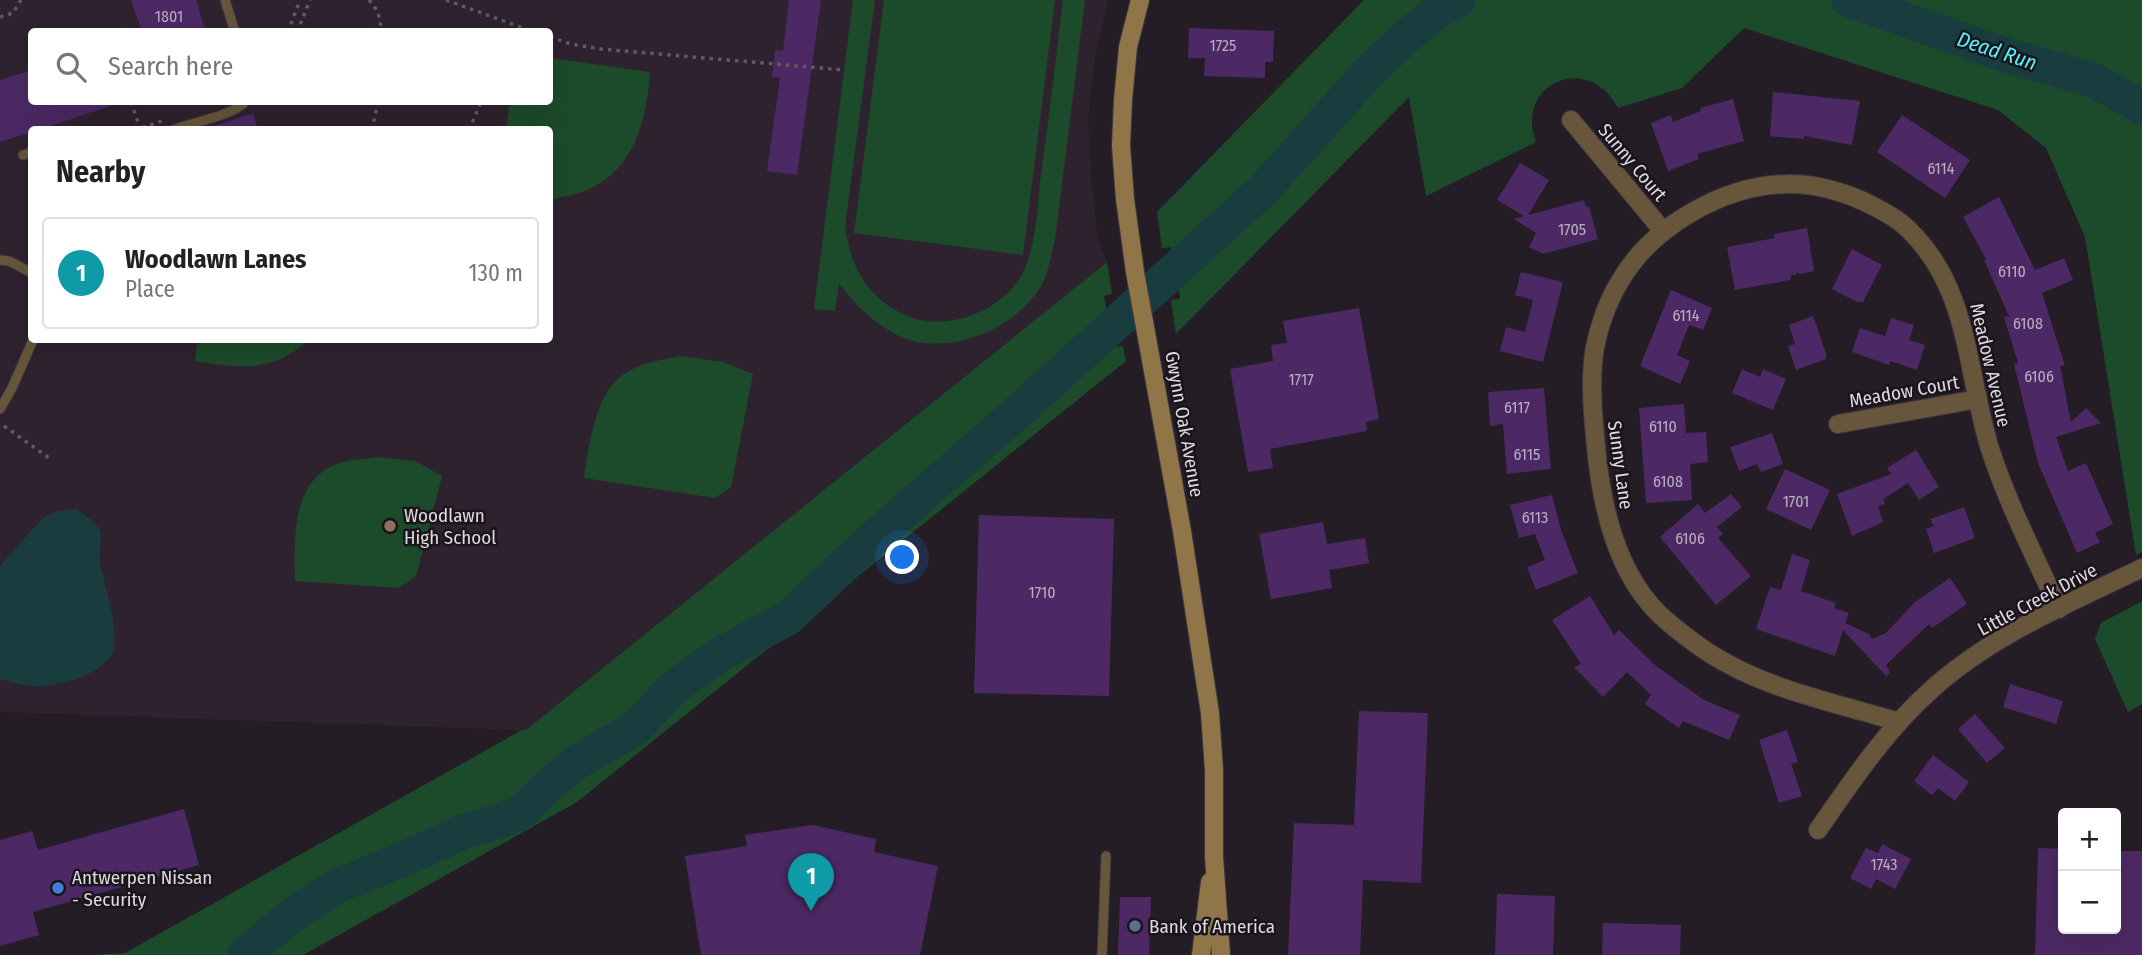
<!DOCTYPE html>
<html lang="en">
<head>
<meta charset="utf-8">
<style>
  :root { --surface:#fff; --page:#f6f6f6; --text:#222; --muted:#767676; --line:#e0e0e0; --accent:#1a73e8 }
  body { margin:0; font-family:"Fira Sans Condensed",sans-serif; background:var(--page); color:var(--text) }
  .controls { position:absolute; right:21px; bottom:21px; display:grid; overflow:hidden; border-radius:7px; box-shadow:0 7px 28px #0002 }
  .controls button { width:63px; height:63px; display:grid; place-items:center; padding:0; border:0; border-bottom:2px solid var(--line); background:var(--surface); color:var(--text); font:35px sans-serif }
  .you { position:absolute; left:903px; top:558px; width:24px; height:24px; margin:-18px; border:5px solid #fff; border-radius:50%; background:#1a73e8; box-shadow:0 0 0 10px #1a73e833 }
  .badge { display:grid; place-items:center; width:46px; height:46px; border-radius:50%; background:var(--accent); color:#fff; font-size:23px; font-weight:700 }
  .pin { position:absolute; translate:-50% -58px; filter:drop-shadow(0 2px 4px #0008) }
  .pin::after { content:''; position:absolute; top:37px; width:24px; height:21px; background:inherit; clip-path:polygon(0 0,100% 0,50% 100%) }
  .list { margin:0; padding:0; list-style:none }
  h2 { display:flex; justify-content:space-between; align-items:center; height:91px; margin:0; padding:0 28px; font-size:30px }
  h2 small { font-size:23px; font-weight:400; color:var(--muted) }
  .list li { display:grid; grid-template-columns:46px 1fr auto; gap:21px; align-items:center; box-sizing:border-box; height:112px; margin:0 14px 14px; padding:0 14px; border:2px solid var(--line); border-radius:7px }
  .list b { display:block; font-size:26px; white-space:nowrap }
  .list p { margin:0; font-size:23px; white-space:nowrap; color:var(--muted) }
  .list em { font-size:23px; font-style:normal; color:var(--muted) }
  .icon { flex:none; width:38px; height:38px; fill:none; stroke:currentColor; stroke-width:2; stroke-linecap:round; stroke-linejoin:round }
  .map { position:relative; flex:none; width:2142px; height:955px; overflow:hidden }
  .search { position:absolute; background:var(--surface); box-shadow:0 7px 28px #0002; left:28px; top:28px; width:525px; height:77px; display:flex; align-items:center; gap:18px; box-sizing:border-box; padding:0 24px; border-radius:7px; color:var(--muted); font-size:26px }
  .panel { position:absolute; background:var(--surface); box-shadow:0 7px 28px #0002; left:28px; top:126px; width:525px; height:217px; border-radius:7px }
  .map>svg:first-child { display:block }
  .education { fill:#2e222f; fill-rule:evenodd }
  .green { fill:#1c4b2b }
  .water { fill:#193d3e }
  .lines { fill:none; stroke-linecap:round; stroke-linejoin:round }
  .river { stroke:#193d3e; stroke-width:35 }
  .building { fill:#4c2964 }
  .lane-casing { stroke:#3e373f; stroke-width:11 }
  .street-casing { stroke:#3e373f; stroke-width:20 }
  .secondary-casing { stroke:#3e373f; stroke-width:20 }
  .path { stroke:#605a61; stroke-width:3.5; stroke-dasharray:3.5 5; stroke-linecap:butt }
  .lane { stroke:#67563b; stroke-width:9 }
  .street { stroke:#67563b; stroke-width:18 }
  .secondary { stroke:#907548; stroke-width:18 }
  .education-dot { fill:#8d6e63; stroke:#1a141b; stroke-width:2.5 }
  .shop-dot { fill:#3f7fe0; stroke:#1a141b; stroke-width:2.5 }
  .service-dot { fill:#5c6f8a; stroke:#1a141b; stroke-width:2.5 }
  .labels { text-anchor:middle; stroke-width:5; stroke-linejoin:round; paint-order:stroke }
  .number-label { font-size:16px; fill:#baaec1 }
  .street-label { font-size:19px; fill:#dfdae0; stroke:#1a141b }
  .poi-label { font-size:19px; fill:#dfdae0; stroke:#1a141b; text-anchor:start }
  .water-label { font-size:21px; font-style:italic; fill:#50f6fc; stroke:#1a141b }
</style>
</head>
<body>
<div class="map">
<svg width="2142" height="955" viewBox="0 0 2142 955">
  <rect width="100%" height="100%" fill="#241d25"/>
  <path class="education" d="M0,0H1108L1095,57L1088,118L1091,175L1098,239L1107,262L526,730L0,712ZM32,32H550V102H32ZM32,130H550V340H32Z"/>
  <g class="green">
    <path d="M853,0H875L845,227C851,267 866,297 905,315C944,333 1002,312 1022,274C1037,245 1037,207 1041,175C1049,117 1056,58 1063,0H1085L1055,239C1051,255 1049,272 1041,286C1014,332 943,359 895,334C871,321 855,304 839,284L835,311L814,309Z"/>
    <path d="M884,0H1055L1023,255L854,233Z"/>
    <path d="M1364,0H2142V552L2136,555L2085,237L2046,148L1998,110L1744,28L1682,88L1618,108C1587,50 1514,85 1536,142L1426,196L1409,97L1176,334L1171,300L1180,299L1171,247L1162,248L1157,212Z"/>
    <path d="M550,58L650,72C645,139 625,191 550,199V130L506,129L510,102H550Z"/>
    <path d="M1107,262L1112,294L1104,296L1113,347L1123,346L1126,361L577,802L303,955H91L125,953L522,730H526Z"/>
    <path d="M198,340H310C302,345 292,354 283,358C254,371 224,366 195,361Z"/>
    <path d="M681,356L723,362L753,374L731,487L715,498L584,478C589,447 594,398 620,377C637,363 661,360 681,356Z"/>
    <path d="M376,457L415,461L442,476L416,576L399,588L295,581C294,538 291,476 343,462C354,459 366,459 376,457Z"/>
    <path d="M2142,601V704L2128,712L2095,639L2101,623Z"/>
  </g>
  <path class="water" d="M76,509C117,536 93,535 102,572C107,593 117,625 114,647C110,674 55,688 32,686C21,685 10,681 0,679V566L43,518L57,511Z"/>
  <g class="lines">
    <g class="river">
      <path d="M1849,0L2006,55L2093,80L2142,107"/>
      <path d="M245,955L292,915L335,887L406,858L465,831L500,821L523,811L549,785L577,762L636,728L673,688L721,654L788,618L870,541L1011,418L1262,191L1367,74L1407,36L1439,10L1458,0"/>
    </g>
  </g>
  <g class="building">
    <path d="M131,0H196L206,32H142Z"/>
    <path d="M789,0H821L797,175L767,171L780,78L772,77L775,50L783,51Z"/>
    <path d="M1189,28L1274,31L1273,62H1265V78L1204,76L1205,58H1188Z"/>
    <path d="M32,70V102H114V105L38,130H32V132L0,142V80Z"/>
    <path d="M1773,92L1860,101L1852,145L1804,136V139L1770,136Z"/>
    <path d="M1733,99L1744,141L1697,154L1699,159L1668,171L1651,123L1671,115L1673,122L1701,111L1700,108Z"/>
    <path d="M253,113L258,130H212L211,127Z"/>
    <path d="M1902,115L1970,160L1945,198L1877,152Z"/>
    <path d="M1520,163L1549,180L1528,215L1584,200L1586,207L1589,206L1598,239L1543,254L1529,247L1536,233L1514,219L1524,216L1497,200Z"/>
    <path d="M1999,197L2035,270L2064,258L2073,280L2042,293L2065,366H2060L2071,422L2086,408L2101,423L2056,437L2068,471L2086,463L2113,524L2095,533L2100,542L2077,553L2038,463L2014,364L2018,363L2004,317L2009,316L1984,260L1986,259L1963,217Z"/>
    <path d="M1807,228L1814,271L1800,274L1796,272L1797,274L1790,276L1791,280L1735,290L1727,247L1775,238L1774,234Z"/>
    <path d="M1852,249L1882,265L1863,302H1857L1832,289Z"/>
    <path d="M1521,272L1563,282L1543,362L1500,351L1506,327L1525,332L1533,300L1515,295Z"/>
    <path d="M1671,290L1712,308L1703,330L1689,325L1677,355L1690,361L1680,384L1640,366Z"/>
    <path d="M1359,308L1379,419L1366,422L1367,431L1270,449L1273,468L1248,472L1230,369L1273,361L1271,345L1287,343L1283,321Z"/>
    <path d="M1813,316L1826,353V359L1796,370L1788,346L1795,344L1789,325Z"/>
    <path d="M1891,318L1914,325L1909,340L1925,345L1917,370L1890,361L1889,365L1852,352L1860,328L1885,336Z"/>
    <path d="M1742,369L1760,377L1763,369L1786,379L1773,410L1732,393Z"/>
    <path d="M1544,388L1551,469L1507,474L1503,424L1490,426L1488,392Z"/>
    <path d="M1684,404L1686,433L1706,432L1708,462L1690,464L1692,500L1646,503L1639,408Z"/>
    <path d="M1772,433L1783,464L1761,472L1757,464L1739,471L1730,447Z"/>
    <path d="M1916,450L1939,487L1919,500L1908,483L1883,499L1885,504L1878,506L1883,522L1852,536L1837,494L1891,474L1887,468Z"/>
    <path d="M1785,469L1830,490L1811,530L1766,509Z"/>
    <path d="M1731,494L1742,507L1717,527L1723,534L1718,538L1751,576L1716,605L1660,537L1698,504L1705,513Z"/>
    <path d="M1552,495L1561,530L1578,573L1536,590L1527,567L1545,560L1535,534L1519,538L1510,505Z"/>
    <path d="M1964,507L1975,538L1934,553L1926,529L1934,526L1930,519Z"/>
    <path d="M979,515L1114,519L1109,696L974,693Z"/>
    <path d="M1323,522L1327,544L1365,538L1369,563L1329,570L1332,588L1271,599L1259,534Z"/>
    <path d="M1792,554L1810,560L1801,591L1836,603L1834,608L1849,613L1845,623L1869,634L1872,639L1886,633L1915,602L1950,578L1967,604L1932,628L1929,624L1886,665L1890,673L1886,676L1843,630L1835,656L1756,629L1770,587L1781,590Z"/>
    <path d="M1590,596L1614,635L1619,630L1656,666L1704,700L1740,715L1729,740L1683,721L1679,728L1645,704L1651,695L1627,672L1603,697L1574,667L1581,664L1552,620Z"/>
    <path d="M2010,684L2063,701L2056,724L2003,707Z"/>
    <path d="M1359,711L1428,713L1421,883L1363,880L1360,955H1288L1294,823L1354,825Z"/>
    <path d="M1975,714L2005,748L1987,763L1958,729Z"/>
    <path d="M1787,730L1798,762L1791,764L1802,796L1779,803L1759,740Z"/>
    <path d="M1933,755L1969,782L1955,801L1938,788L1932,795L1914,781Z"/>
    <path d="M184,809L199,865L33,912L39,935L0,946V840L32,831L38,850Z"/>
    <path d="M813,825L876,839L874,852L938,866L920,955H701L685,856L747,846L745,835Z"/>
    <path d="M1882,844L1911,859L1895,889L1876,879L1871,889L1850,878L1866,848L1878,853Z"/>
    <path d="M2038,848L2063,849V929H2116V851H2142V955H2035Z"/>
    <path d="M1497,894L1555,896L1553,955H1495Z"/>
    <path d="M1120,897H1151L1149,955H1118Z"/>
    <path d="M1603,923L1681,925L1680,955H1602Z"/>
  </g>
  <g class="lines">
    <defs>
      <g id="lane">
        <path d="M225,0L235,32"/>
        <path d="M173,130C192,122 232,116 245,102"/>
        <path d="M23,155L32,152"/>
        <path d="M0,260L9,261L32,273"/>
        <path d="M0,409L12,388L33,340"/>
        <path d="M1102,955L1106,856"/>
      </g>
      <g id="street">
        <path d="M1571,120L1663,231"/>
        <path d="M1838,424L1978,399"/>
        <path d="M1899,722C1846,706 1777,691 1730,665C1708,654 1687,638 1668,622C1615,578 1600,501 1595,436C1592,406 1590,376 1595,347C1599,326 1608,301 1619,283C1651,226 1725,184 1790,184C1816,184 1840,191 1863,201C1879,209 1896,217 1909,230C1971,290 1966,375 1991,452C2009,506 2035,557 2059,609"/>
        <path d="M1818,830C1852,781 1886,730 1931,690C1991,635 2070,603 2142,568"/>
      </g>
      <g id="secondary">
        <path d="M1140,0L1128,47L1123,100L1121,146L1125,199L1135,272L1182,531L1210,713L1214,770V857L1221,955"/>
        <path d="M1201,955L1210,882"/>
      </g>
    </defs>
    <use href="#lane" class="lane-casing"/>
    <use href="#street" class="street-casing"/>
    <use href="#secondary" class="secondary-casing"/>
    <g class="path">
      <path d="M369,0L378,12L382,32"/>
      <path d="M446,0L534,32"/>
      <path d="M0,17L13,13L21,0"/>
      <path d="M288,32L300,0"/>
      <path d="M297,32L310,0"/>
      <path d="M510,32L513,25"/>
      <path d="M550,37L571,44L601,49L844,70"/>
      <path d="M131,102L140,128"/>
      <path d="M134,130L162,121"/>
      <path d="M372,130L378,102"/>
      <path d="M469,130L481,102"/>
      <path d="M4,426L52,460"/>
    </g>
    <use href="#lane" class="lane"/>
    <use href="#street" class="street"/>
    <use href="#secondary" class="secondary"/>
  </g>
  <circle class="education-dot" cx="390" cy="526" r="7"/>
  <circle class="shop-dot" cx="58" cy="888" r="7"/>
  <circle class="service-dot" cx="1135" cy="926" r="7"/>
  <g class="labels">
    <g class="number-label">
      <text x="169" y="22">1801</text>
      <text x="1223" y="51">1725</text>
      <text x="1941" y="174">6114</text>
      <text x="1572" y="235">1705</text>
      <text x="2012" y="277">6110</text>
      <text x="1686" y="321">6114</text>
      <text x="2028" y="329">6108</text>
      <text x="2039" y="382">6106</text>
      <text x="1301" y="385">1717</text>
      <text x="1517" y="413">6117</text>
      <text x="1663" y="432">6110</text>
      <text x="1527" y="460">6115</text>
      <text x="1668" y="487">6108</text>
      <text x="1796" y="507">1701</text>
      <text x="1535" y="523">6113</text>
      <text x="1690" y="544">6106</text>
      <text x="1042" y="598">1710</text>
      <text x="1884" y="870">1743</text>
    </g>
    <g class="street-label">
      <text transform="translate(1633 162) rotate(50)" y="7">Sunny Court</text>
      <text transform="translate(1991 365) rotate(77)" y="7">Meadow Avenue</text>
      <text transform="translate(1904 391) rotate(-10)" y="7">Meadow Court</text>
      <text transform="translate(1185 424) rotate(80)" y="7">Gwynn Oak Avenue</text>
      <text transform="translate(1621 465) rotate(82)" y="7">Sunny Lane</text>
      <text transform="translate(2037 599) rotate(-28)" y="7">Little Creek Drive</text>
    </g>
    <g class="poi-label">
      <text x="404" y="522">Woodlawn<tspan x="404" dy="22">High School</tspan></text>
      <text x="72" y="884">Antwerpen Nissan<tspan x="72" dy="22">- Security</tspan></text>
      <text x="1149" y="933">Bank of America</text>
    </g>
    <g class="water-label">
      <text transform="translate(1997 51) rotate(18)" y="7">Dead Run</text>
    </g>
  </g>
</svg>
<div class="controls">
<button>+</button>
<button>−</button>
</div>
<div class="you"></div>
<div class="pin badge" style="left:811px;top:911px;background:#0f9aa8">1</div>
<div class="search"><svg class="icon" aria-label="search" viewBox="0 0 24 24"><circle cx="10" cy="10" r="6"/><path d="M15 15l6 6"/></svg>Search here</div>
<section class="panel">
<h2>Nearby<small></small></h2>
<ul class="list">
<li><span class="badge" style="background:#0f9aa8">1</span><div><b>Woodlawn Lanes</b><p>Place</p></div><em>130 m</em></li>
</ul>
</section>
</div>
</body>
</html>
